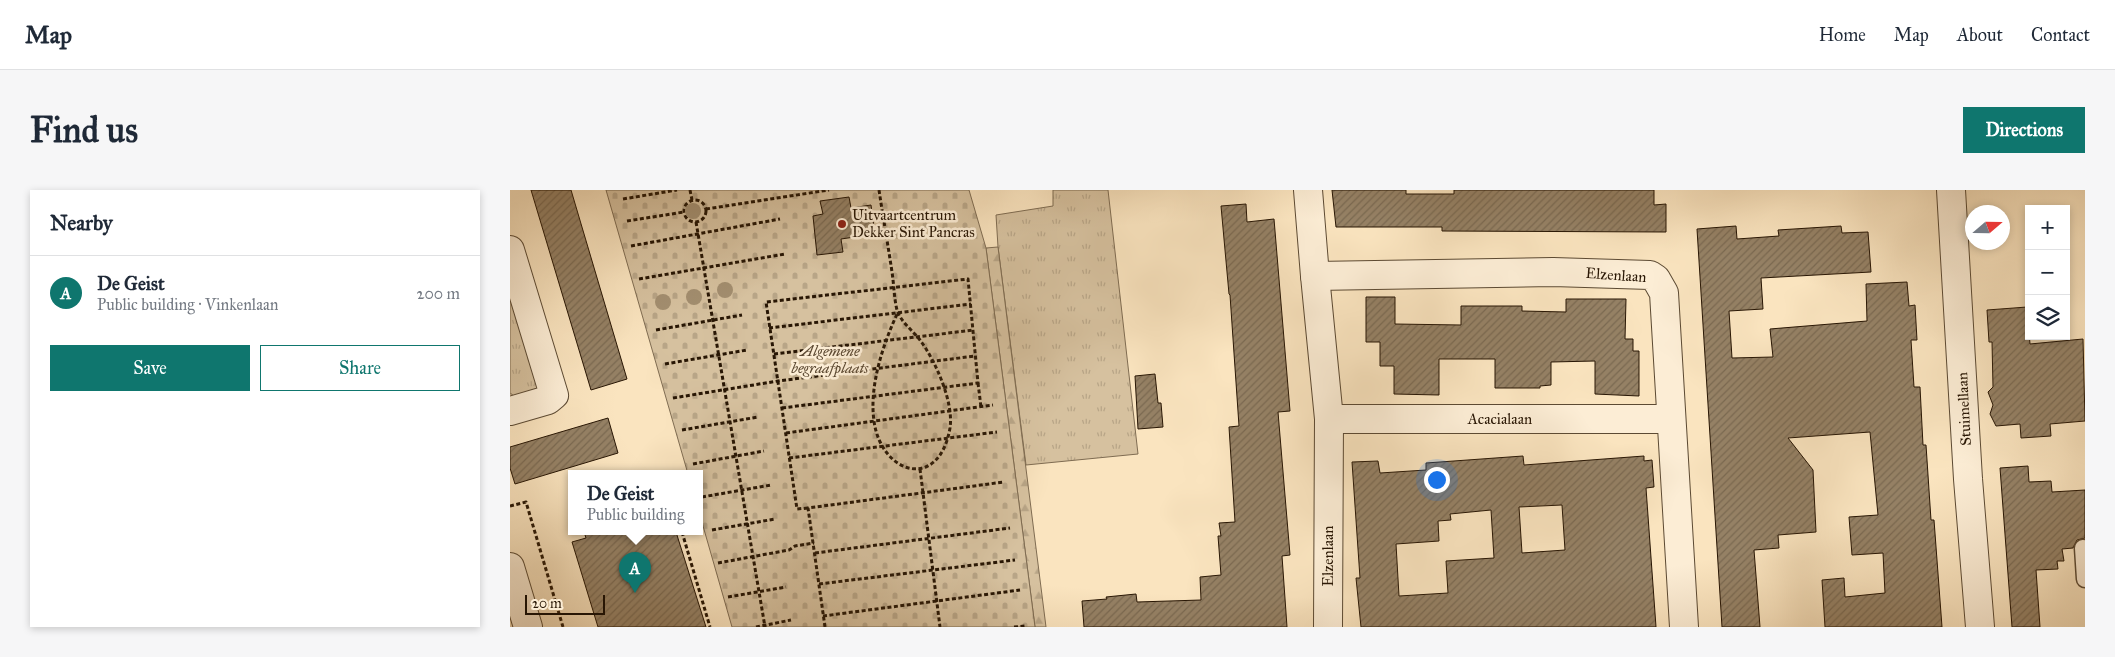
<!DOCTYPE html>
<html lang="en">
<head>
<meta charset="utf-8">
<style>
  :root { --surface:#fff; --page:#f6f6f7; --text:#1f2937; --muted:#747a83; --line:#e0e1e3; --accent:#0f766e }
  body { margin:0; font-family:"IM FELL Great Primer",serif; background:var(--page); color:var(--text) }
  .controls { position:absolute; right:15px; top:15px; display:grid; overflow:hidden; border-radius:0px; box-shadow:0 2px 8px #0003 }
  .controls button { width:45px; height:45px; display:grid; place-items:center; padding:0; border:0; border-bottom:1px solid var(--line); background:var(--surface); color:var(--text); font:25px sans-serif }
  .compass { position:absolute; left:1455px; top:15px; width:45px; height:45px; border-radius:50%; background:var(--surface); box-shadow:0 2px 8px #0003; rotate:70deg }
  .scale { position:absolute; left:15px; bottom:12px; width:80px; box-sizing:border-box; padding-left:5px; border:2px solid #281604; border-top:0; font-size:14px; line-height:18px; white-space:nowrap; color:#281604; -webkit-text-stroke:4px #fcedd5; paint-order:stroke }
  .you { position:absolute; left:926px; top:289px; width:18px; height:18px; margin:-12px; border:4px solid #fff; border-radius:50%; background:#1a73e8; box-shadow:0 0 0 8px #1a73e833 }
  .badge { display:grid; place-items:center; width:32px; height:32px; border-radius:50%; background:var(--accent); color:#fff; font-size:16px; font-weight:700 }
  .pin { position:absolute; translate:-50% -41px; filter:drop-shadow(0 1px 2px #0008) }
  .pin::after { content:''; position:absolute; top:26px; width:18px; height:15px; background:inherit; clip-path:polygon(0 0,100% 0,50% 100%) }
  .popup { position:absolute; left:58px; top:280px; width:135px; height:65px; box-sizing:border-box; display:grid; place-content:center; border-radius:0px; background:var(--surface); filter:drop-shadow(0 1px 4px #0005); font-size:16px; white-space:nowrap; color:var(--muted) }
  .popup b { font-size:19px; color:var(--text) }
  .popup::after { content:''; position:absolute; left:50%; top:100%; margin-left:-10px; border:10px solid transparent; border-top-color:var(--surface) }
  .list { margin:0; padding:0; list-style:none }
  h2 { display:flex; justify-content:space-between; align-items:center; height:65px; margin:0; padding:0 20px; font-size:21px }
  h2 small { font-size:16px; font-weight:400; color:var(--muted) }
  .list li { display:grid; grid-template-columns:32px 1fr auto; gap:15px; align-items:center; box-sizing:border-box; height:75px; padding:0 20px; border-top:1px solid var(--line) }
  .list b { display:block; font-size:19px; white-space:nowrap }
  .list p { margin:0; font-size:16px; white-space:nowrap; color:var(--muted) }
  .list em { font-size:16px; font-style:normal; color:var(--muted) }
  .actions { display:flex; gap:10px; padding:15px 20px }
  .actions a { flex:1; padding:11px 0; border:1px solid var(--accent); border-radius:0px; text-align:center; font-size:18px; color:var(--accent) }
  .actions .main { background:var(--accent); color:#fff }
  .icon { flex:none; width:28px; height:28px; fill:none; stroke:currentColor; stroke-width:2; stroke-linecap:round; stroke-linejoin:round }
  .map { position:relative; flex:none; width:1575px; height:437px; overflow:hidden; border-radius:0px }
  header { display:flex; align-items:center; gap:30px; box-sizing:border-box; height:70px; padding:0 25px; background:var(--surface); border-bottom:1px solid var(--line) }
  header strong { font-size:24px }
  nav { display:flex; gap:28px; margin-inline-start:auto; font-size:18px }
  .intro { display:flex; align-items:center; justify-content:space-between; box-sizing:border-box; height:120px; padding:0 30px }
  h1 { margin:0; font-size:35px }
  .button { padding:12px 22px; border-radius:0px; background:var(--accent); color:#fff; font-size:18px; font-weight:700 }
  main { display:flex; gap:30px; padding:0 30px }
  aside { flex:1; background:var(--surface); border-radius:0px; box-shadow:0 2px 8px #0003 }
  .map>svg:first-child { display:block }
  .grass { fill:url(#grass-tufts); stroke:#7f6c52 }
  .forest { fill:url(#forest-firs); stroke:#7f6c52 }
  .cemetery { fill:url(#cemetery-stones); stroke:#7f6c52 }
  .building { fill:url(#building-hatch); stroke:#281604; fill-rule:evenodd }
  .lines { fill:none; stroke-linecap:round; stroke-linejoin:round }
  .lane-casing { stroke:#5c4a33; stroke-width:19 }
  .street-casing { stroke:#5c4a33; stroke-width:30 }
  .path { stroke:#281604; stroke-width:3; stroke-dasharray:4 2.5; stroke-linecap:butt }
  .lane { stroke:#fcedd5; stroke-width:16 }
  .street { stroke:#fcedd5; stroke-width:28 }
  .tree { fill:#a38f71 }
  .poi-dot { fill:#8f2418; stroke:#fcedd5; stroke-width:2 }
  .labels { text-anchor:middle; stroke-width:5; stroke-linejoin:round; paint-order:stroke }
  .poi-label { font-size:15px; fill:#281604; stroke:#fcedd5; text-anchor:start }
  .street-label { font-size:15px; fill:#281604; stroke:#fcedd5 }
  .park-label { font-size:15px; font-style:italic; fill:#5c4932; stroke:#fcedd5 }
</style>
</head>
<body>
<header>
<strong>Map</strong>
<nav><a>Home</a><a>Map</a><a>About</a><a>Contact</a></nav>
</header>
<div class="intro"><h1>Find us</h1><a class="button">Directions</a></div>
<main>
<aside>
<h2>Nearby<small></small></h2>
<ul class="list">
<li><span class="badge">A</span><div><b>De Geist</b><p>Public building · Vinkenlaan</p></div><em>200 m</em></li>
</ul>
<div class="actions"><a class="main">Save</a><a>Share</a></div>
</aside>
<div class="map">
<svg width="1575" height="437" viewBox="0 0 1575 437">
  <defs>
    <pattern id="grass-tufts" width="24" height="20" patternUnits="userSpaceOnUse" patternTransform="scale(1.25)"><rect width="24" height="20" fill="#d6c19f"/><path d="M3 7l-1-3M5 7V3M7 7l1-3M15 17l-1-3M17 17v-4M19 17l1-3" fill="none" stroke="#b8a587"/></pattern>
    <pattern id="forest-firs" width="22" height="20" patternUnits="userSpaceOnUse" patternTransform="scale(1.25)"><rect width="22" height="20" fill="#d6c19f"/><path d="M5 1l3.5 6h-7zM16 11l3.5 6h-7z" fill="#b8a587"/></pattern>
    <pattern id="cemetery-stones" width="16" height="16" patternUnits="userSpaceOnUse" patternTransform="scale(1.25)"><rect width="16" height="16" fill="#d6c19f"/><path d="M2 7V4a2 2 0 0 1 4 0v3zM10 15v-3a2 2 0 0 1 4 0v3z" fill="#b8a587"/></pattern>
    <pattern id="building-hatch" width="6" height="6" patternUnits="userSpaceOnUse" patternTransform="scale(1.25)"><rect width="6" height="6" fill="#958165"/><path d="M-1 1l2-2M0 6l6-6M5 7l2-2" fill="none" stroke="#7a6951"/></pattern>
  </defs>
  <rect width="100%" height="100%" fill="#fae4bf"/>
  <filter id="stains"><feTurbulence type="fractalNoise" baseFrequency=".004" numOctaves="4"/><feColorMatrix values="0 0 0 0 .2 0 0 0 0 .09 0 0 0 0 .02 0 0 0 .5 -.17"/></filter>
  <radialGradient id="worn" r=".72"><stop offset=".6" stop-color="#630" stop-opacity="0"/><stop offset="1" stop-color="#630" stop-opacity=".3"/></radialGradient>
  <g class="grass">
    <path d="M543,0H598L628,264L516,275L488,57L486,25L543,16Z"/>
    <path d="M0,76L36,192L25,205L4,211L2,204H0Z"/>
  </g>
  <path class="forest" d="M488,57L536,437H525L476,58Z"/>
  <path class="cemetery" d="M96,0H459L476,58L525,437H222L189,322V284H178Z"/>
  <g class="building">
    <path d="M21,0H61L117,189L81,200Z"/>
    <path d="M822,0H896V4H944V0H1144V15L1156,14V42L932,41V37H826Z"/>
    <path d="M339,7L341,18L361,15L365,44L331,49L333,62L307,65L303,26L313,24L310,11Z"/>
    <path d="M736,14L737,32L764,29L780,221L768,222L780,365L772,366L777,437H574L572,411L597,409L596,407L626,404L627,412L691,410L690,387L711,385L708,346H711L709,333L725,332L719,237L729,236L720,105L719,104L711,16Z"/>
    <path d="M1226,36L1227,49L1269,46L1268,40L1331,36L1332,43L1358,42L1361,82L1251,88L1253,119L1219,121L1222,168L1263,167L1260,139L1357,131L1356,94L1397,92L1399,116L1405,115L1407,150H1401L1404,197H1410L1413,255H1416L1421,330H1424L1432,437H1315L1312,390L1334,388L1335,407L1375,403L1373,363L1342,365L1339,327L1368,325L1360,242L1278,248L1303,280L1306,342L1268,345L1269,358L1244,360L1250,437H1212L1187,39Z"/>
    <path d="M856,107H885V134L951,135V116H1012V121L1056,122V109H1116L1115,149H1123V161H1129V206L1085,204V171L1041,172V195L1030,196V198H985V169H929V205L884,204V176H870V152H856Z"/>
    <path d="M1517,117L1520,154L1573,149L1575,231L1540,234L1541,246L1511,248L1510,234L1486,236L1480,224L1483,215L1478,202L1483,197L1482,152H1479L1477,120Z"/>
    <path d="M645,184L648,213H651L653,237L628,239L625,186Z"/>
    <path d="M98,228L108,263L5,294L0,278V257Z"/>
    <path d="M1013,266L1014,275L1134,266V271L1142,270L1144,297L1136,298L1146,437H851L846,388H850L842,272L868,271L870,283L916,280V273ZM1052,315L1055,360L1012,363L1009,317ZM981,320L984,368L936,371L938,403L889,406L886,354L929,351L928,331L941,330L940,324Z"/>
    <path d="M1518,276L1519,292L1541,291L1542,302L1575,300V348L1567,350L1563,358L1552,359L1554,371H1547L1548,379L1526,380L1530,437H1502L1490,278Z"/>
    <path d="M74,342H166L196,437H88L62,352L76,348Z"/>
  </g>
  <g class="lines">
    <defs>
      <path id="lane" d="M1573,358L1575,389"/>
      <g id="street">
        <path d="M798,0L805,86"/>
        <path d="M1441,0L1458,289L1470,437"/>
        <path d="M0,60L44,205L38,210L0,221"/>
        <path d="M819,229H1161"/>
        <path d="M0,377L18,437"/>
        <path d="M818,437L819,229L805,86L1043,82L1140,85L1146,89L1154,103L1174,437"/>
      </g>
    </defs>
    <use href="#lane" class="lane-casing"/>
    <use href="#street" class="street-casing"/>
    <g class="path">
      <path d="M180,0L182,10"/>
      <path d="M369,0C373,27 378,55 382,82C384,95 384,108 387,120C390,131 403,141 410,150C425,170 444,212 440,238C429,302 371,284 364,231C359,196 373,154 388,122"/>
      <path d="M113,9L167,0"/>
      <circle cx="185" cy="21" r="11"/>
      <path d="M196,19L319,0"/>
      <path d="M117,31L174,22"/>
      <path d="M186,32L255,437"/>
      <path d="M121,56L270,29"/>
      <path d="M129,89L275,64"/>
      <path d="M259,138L461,114"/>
      <path d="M146,140L232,125"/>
      <path d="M264,164L464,140"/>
      <path d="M155,174L237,160"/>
      <path d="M468,193L471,217"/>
      <path d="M163,208L268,191L465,166"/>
      <path d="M272,218L468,193L458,89L256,112L287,319L298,318"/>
      <path d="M172,240L248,227"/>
      <path d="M276,243L483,215"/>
      <path d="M279,268L487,242"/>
      <path d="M183,274L254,261"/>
      <path d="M410,279L430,437"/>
      <path d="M192,307L261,295"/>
      <path d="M0,316L16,312L53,437"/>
      <path d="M202,340L265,329"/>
      <path d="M172,342L200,437"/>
      <path d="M305,363L500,338"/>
      <path d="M208,373L279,360L285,356L304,353"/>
      <path d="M309,394L505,370"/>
      <path d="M218,407L276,397"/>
      <path d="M313,426L510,400"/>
      <path d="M246,437L281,430"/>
      <path d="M315,437L298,318L494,292"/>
      <path d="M504,437L515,436"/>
    </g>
    <use href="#lane" class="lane"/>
    <use href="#street" class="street"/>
  </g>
  <g class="tree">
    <circle cx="183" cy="21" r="8"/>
    <circle cx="215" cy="100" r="8"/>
    <circle cx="184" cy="107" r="8"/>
    <circle cx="153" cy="112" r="8"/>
  </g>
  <circle class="poi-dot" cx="332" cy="34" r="5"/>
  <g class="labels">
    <g class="poi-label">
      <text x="342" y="30">Uitvaartcentrum<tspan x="342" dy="17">Dekker Sint Pancras</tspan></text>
    </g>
    <g class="street-label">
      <text transform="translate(1106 85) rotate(4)" y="5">Elzenlaan</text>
      <text transform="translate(1454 219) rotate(-93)" y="5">Stuimellaan</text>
      <text x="990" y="234">Acacialaan</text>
      <text transform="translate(818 366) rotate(-90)" y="5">Elzenlaan</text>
    </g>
    <g class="park-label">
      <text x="320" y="166">Algemene<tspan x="320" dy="17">begraafplaats</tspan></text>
    </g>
  </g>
  <rect width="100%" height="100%" filter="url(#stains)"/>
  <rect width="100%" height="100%" fill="url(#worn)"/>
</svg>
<div class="controls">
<button>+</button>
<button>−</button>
<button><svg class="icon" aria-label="layers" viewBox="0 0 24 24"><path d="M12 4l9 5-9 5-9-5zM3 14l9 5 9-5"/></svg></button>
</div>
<svg class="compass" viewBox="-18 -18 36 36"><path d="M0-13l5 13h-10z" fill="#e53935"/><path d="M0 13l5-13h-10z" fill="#747a83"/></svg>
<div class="scale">20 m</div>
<div class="you"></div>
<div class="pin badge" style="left:125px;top:403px">A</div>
<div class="popup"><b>De Geist</b>Public building</div>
</div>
</main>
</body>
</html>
